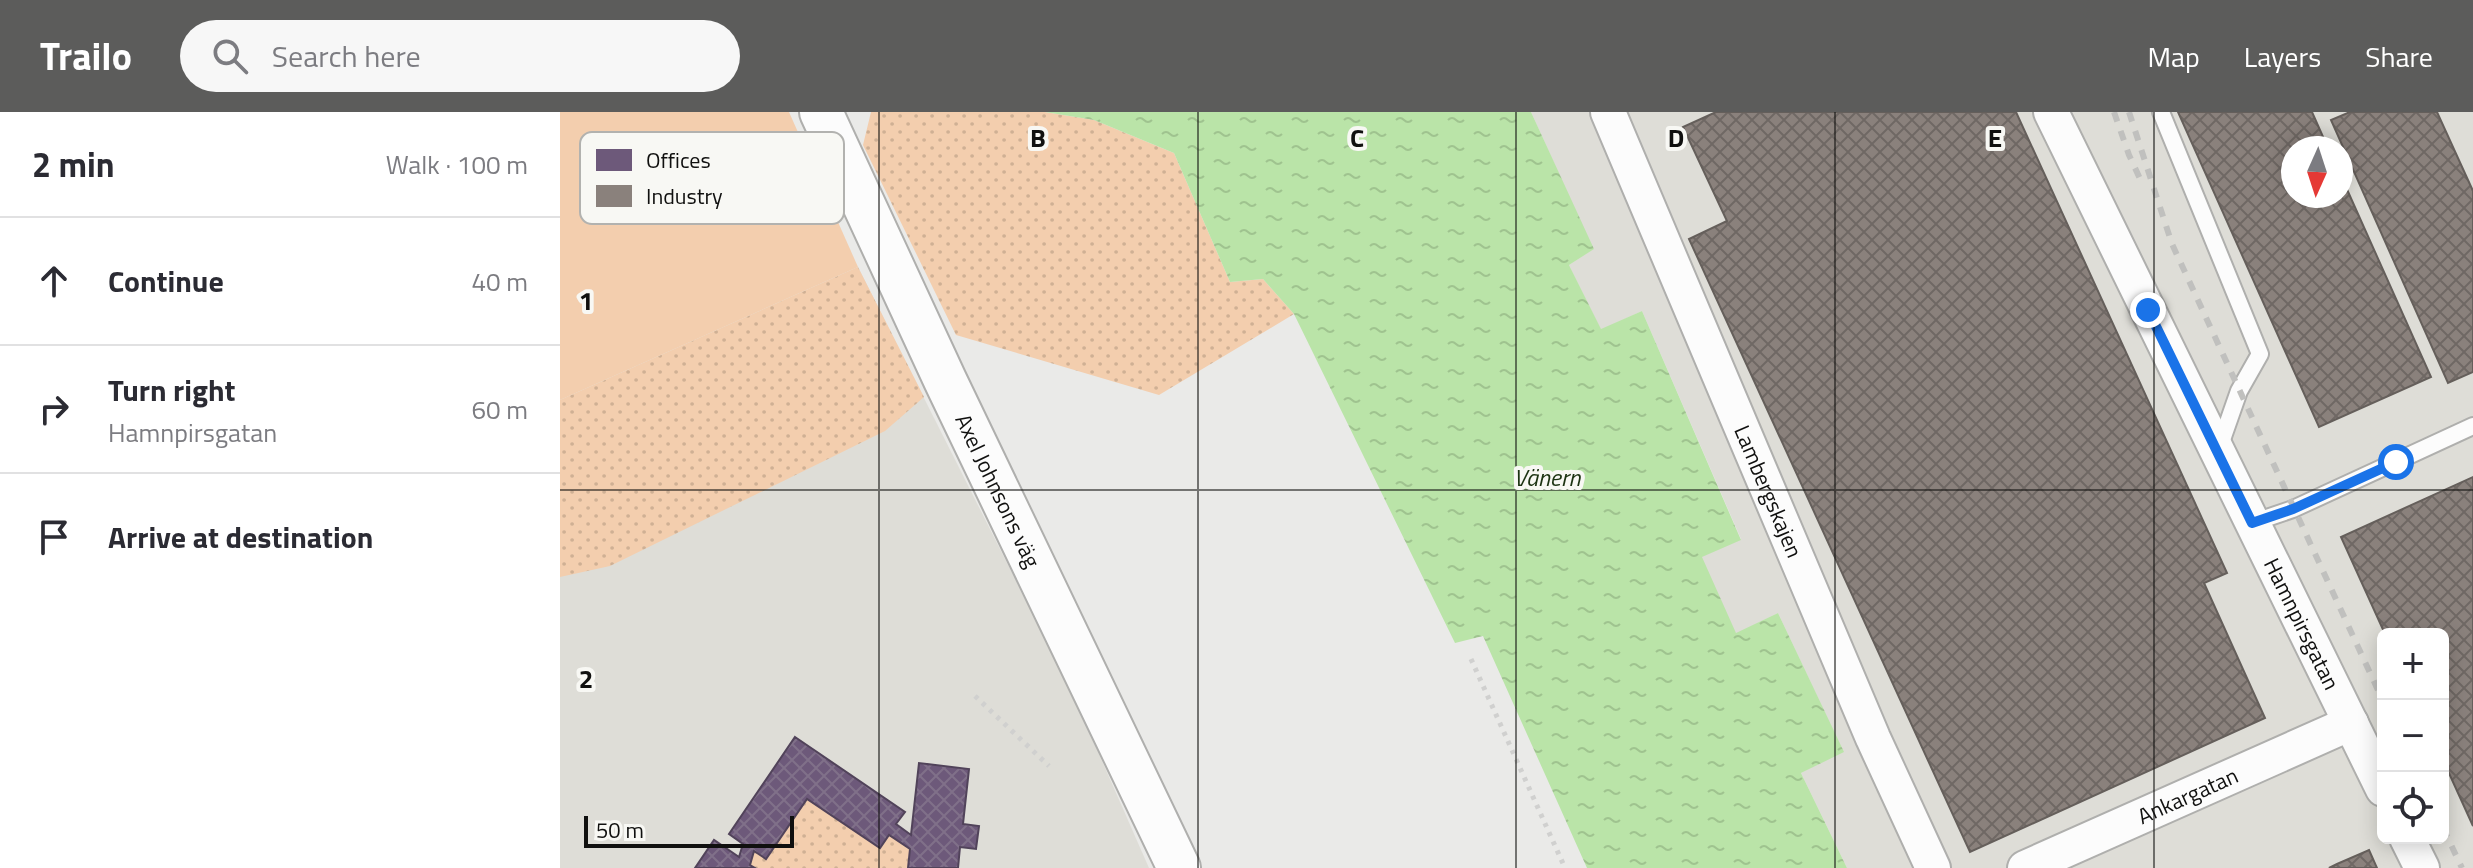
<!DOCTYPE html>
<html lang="en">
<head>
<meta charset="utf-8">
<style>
  :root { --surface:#fff; --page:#f7f7f7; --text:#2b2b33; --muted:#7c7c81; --line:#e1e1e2; --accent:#5c5c5b }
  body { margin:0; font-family:"Titillium Web",sans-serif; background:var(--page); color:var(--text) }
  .controls { position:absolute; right:24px; bottom:24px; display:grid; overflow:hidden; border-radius:12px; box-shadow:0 4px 20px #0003 }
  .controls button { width:72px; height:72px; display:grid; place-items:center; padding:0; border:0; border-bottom:2px solid var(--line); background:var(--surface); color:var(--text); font:40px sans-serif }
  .compass { position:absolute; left:1721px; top:24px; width:72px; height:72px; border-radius:50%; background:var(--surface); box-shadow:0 4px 20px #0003; rotate:183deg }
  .scale { position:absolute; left:24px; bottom:20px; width:210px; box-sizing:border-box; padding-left:8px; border:4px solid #10100f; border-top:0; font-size:22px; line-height:28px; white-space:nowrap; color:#10100f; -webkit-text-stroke:6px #f8f8f4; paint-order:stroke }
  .stop { position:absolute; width:24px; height:24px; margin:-18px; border:6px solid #1a73e8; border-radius:50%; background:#fff }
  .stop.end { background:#1a73e8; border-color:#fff; box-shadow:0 2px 8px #0008 }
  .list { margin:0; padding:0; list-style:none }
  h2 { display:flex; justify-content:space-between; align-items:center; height:104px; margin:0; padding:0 32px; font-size:34px }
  h2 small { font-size:26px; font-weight:400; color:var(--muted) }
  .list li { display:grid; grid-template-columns:52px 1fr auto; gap:24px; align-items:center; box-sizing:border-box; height:128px; padding:0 32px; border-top:2px solid var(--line) }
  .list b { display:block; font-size:30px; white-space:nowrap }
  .list p { margin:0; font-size:26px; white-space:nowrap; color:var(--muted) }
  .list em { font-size:26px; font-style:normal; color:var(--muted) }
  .icon { flex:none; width:44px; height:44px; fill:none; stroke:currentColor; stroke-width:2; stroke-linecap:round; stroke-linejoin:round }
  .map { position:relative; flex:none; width:1913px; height:756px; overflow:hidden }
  header { display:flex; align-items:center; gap:48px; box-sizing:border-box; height:112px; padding:0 40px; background:var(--accent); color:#fff }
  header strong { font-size:38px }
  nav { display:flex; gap:44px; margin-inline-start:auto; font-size:28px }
  .search { width:560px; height:72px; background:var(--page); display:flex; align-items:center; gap:20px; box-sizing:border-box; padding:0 28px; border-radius:44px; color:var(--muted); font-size:30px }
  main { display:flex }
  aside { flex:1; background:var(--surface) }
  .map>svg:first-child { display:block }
  .built { fill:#deddd7; fill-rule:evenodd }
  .grass { fill:url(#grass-dots) }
  .pitch { fill:#f3ceae }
  .water { fill:url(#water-ripples) }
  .offices { fill:url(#offices-cross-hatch); stroke:#51435a; stroke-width:2 }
  .industry { fill:url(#industry-cross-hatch); stroke:#655f5b; stroke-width:2 }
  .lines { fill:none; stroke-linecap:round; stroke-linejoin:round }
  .service-casing { stroke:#afafad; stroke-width:20 }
  .minor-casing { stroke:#afafad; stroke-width:38 }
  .tertiary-casing { stroke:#afafad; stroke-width:46 }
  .path { stroke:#d0d0cf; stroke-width:5; stroke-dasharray:4 6; stroke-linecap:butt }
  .service { stroke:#fcfcfc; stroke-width:16 }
  .minor { stroke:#fcfcfc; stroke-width:34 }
  .tertiary { stroke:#fcfcfc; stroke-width:42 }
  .rail { stroke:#c0c0be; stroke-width:6; stroke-dasharray:10 10; stroke-linecap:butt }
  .route { stroke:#1a73e8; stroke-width:10 }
  .grid { fill:none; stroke:#10100f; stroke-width:2; stroke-opacity:0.55 }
  .labels { text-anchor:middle; stroke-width:8; stroke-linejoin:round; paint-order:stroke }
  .street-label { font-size:22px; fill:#10100f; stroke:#f8f8f4 }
  .water-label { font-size:24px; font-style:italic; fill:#1c3312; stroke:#f8f8f4 }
  .key { fill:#f8f8f4; stroke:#b2b2af; stroke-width:2 }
  .key-label { font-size:22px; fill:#10100f }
  .grid-label { font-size:26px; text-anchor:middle; font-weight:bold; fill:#10100f; stroke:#f8f8f4; stroke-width:8; stroke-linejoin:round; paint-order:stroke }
</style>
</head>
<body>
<header>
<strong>Trailo</strong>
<div class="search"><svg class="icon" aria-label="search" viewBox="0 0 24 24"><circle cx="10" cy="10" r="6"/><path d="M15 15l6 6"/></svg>Search here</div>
<nav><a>Map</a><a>Layers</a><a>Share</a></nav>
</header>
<main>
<aside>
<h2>2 min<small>Walk · 100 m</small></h2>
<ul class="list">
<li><svg class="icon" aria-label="ahead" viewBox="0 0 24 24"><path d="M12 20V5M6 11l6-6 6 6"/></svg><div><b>Continue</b></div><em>40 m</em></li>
<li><svg class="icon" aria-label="right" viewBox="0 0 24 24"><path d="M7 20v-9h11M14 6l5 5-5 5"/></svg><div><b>Turn right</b><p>Hamnpirsgatan</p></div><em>60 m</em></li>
<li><svg class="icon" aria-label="arrive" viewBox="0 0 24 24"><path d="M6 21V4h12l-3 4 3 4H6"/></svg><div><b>Arrive at destination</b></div></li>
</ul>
</aside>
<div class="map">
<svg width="1913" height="756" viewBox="0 0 1913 756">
  <defs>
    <pattern id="grass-dots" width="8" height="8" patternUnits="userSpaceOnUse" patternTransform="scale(2)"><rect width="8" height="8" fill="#f3ceae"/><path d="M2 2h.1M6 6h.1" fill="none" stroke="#cfb094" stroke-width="1.8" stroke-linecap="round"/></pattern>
    <pattern id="water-ripples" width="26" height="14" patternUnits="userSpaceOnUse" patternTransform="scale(2)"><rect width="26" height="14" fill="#bae4a8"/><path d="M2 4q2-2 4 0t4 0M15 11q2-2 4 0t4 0" fill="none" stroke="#9fc38f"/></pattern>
    <pattern id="offices-cross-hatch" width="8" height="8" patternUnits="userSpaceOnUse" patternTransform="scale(2)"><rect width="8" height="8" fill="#6d597a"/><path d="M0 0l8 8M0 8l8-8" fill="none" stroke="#807089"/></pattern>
    <pattern id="industry-cross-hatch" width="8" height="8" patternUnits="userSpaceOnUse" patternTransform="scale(2)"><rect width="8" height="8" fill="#8a817c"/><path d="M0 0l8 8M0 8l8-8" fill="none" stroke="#6f6864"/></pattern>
  </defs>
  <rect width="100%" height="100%" fill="#eaeae8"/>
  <g class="built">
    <path d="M971,0H1913V756H1287L1241,661L1283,639L1218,501L1176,522L1141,445L1181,427L1082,199L1041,218L1009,153L1033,137ZM1733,36H1781V84H1733ZM1823,522H1883V726H1823Z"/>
    <path d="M298,155L510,576L589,756H0V288Z"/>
  </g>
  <g class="grass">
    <path d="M311,0H485L534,8L614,41L670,170L703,167L734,202L599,283L396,223L303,33Z"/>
    <path d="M298,155L364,285L325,319L50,454L0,465V288Z"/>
    <path d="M247,687L320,736L329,723L350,737L348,756H195L190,753L194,739L207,747Z"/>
  </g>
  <path class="pitch" d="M0,0H229L298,155L0,288Z"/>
  <path class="water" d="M485,0H971L1034,137L1009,153L1041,217L1082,199L1181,428L1142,445L1176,521L1218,501L1284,640L1241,661L1287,756H1027L923,524L895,531L734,202L703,167L670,170L614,41L534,8Z"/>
  <path class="offices" d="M235,625L345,700L336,712L351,723L359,651L409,657L403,712L419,714L416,737L400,735L398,756H348L350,737L329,723L320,736L247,687L206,747L194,739L190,753L195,756H135L154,728L179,745L183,732L169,722Z"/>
  <g class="industry">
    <path d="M1156,0H1456L1667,461L1644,471L1705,606L1410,740L1129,127L1167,109L1123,15Z"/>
    <path d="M1618,0H1752L1768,36H1733V84H1781V64L1871,265L1759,315Z"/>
    <path d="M1790,0H1877L1913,79V260L1888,271L1771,8Z"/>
    <path d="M1913,365V714L1883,648V522H1825L1781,425Z"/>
    <path d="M1809,738L1817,756H1769L1777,752Z"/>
  </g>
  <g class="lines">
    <defs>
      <g id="service">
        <path d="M1601,0L1700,242L1679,279L1658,339"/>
        <path d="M1692,411L1733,397L1913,314"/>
      </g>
      <g id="minor">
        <path id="s1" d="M1048,0L1313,626L1373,756"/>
        <path id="s2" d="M1491,0L1823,677"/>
        <path d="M1847,726L1862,756"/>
        <path id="s3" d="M1465,756L1791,611"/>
      </g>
      <g id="tertiary">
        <path id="s4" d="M261,0L385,268L619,756"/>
      </g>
    </defs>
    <use href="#service" class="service-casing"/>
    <use href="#minor" class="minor-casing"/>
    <use href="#tertiary" class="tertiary-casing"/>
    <g class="path">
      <path d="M911,547L1005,756"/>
      <path d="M415,584L489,654"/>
    </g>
    <use href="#service" class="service"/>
    <use href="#minor" class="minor"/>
    <use href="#tertiary" class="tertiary"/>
    <g class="rail">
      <path d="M1554,0L1569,43L1582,71"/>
      <path d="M1569,0L1612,132L1823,589"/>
      <path d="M1883,716L1902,756"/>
    </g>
  </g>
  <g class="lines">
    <path class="route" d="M1588,198L1692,411L1733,397L1836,350"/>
  </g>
  <path class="grid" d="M319,0V756M638,0V756M956,0V756M1275,0V756M1594,0V756M0,378H1913"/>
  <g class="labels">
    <g class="street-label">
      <text dy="8" stroke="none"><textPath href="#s4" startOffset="418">Axel Johnsons väg</textPath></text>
      <text dy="8" stroke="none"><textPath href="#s1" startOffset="412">Lambergskajen</textPath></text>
      <text dy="8" stroke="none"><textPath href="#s2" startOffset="570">Hamnpirsgatan</textPath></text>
      <text dy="8" stroke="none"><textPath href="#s3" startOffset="178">Ankargatan</textPath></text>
    </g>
    <g class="water-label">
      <text x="987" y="374">Vänern</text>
    </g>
  </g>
  <rect x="20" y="20" width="264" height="92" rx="12" class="key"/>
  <rect x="36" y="37" width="36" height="22" fill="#6d597a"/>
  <rect x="36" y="73" width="36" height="22" fill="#8a817c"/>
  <g class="key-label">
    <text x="86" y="56">Offices</text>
    <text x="86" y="92">Industry</text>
  </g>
  <g class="grid-label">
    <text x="478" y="35">B</text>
    <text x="797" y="35">C</text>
    <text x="1116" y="35">D</text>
    <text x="1435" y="35">E</text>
    <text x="26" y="198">1</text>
    <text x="26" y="576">2</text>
  </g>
</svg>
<div class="controls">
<button>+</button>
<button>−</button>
<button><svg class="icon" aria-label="locate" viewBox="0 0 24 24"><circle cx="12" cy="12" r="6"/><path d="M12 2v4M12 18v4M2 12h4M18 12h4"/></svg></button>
</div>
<svg class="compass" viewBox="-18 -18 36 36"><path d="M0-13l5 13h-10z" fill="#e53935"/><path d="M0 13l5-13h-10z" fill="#7c7c81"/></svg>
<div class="scale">50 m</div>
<div class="stop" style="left:1836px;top:350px"></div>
<div class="stop end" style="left:1588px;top:198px"></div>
</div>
</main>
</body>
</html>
